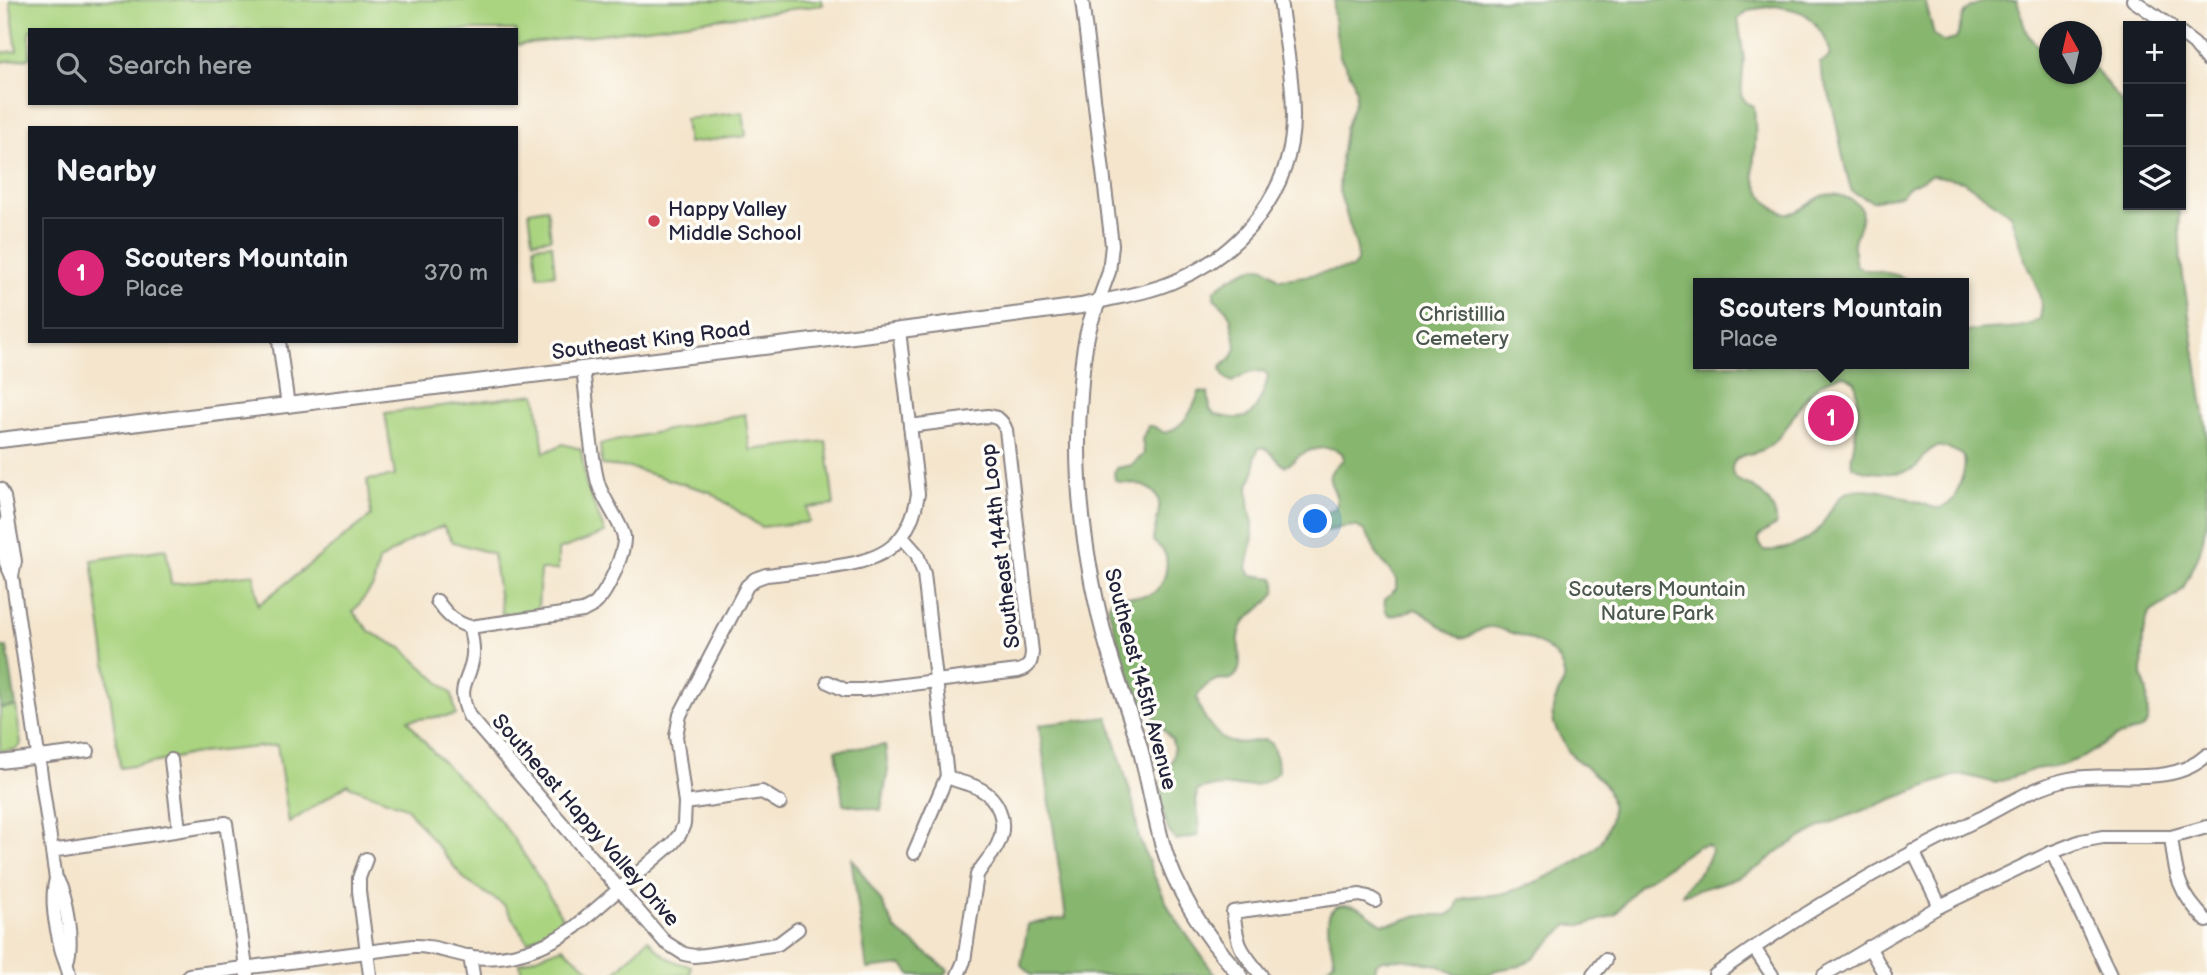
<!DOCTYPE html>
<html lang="en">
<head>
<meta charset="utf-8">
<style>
  :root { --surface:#171b24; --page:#20242c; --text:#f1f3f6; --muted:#9ea1a6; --line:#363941; --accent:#db2777 }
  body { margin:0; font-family:"Balsamiq Sans",sans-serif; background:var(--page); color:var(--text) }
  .controls { position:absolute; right:21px; top:21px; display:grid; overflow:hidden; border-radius:0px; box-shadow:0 2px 5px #0004 }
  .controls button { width:63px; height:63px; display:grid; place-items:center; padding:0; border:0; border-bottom:2px solid var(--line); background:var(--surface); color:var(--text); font:35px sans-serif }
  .compass { position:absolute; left:2039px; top:21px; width:63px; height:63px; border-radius:50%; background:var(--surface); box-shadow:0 2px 5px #0004; rotate:352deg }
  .you { position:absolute; left:1316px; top:522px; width:24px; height:24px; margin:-18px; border:5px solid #fff; border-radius:50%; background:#1a73e8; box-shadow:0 0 0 10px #1a73e833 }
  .badge { display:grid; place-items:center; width:46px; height:46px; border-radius:50%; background:var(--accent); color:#fff; font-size:23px; font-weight:700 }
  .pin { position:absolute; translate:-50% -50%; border:4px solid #fff; box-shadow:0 2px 7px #0006 }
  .popup { position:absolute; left:1693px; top:278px; width:276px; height:91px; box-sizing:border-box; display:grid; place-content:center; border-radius:0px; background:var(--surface); filter:drop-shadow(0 2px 5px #0005); font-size:23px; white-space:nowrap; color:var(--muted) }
  .popup b { font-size:26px; color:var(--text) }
  .popup::after { content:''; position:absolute; left:50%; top:100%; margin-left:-14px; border:14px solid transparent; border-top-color:var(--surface) }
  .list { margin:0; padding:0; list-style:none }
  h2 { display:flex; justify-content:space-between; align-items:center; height:91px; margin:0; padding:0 28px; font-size:30px }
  h2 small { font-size:23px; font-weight:400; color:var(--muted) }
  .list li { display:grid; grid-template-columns:46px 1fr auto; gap:21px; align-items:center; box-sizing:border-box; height:112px; margin:0 14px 14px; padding:0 14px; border:2px solid var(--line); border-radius:0px }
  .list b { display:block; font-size:26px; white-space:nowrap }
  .list p { margin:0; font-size:23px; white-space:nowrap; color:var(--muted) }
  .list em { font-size:23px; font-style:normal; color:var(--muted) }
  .icon { flex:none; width:38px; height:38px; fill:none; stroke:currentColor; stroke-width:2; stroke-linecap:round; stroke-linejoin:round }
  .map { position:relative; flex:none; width:2207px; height:975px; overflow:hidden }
  .search { position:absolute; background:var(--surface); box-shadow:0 2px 5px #0004; left:28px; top:28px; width:490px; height:77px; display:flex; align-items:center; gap:18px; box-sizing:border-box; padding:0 24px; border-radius:0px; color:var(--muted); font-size:26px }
  .panel { position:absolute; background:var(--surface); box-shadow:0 2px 5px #0004; left:28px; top:126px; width:490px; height:217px; border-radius:0px }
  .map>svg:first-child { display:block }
  .green { fill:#aad480; stroke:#667b5e; stroke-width:2 }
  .forest { fill:#87b66e; stroke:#546c54; stroke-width:2; fill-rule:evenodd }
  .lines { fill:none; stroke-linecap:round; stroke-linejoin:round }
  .minor-casing { stroke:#8b8484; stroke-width:16 }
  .major-casing { stroke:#8b8484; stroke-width:18 }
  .minor { stroke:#fff; stroke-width:12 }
  .major { stroke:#fff; stroke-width:14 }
  .poi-dot { fill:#d1495b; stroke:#fdfcf7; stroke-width:2.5 }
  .labels { text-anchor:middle; stroke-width:7; stroke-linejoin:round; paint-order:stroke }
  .poi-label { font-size:21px; fill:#22223b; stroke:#fdfcf7; text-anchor:start }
  .park-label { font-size:21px; fill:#4b5750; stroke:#fdfcf7 }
  .street-label { font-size:21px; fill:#22223b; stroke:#fdfcf7 }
</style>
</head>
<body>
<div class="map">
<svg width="2207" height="975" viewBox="0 0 2207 975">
  <rect width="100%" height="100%" fill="#fdfcf7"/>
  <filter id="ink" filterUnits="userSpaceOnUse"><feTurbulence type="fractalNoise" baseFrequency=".0143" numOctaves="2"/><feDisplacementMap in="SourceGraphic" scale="14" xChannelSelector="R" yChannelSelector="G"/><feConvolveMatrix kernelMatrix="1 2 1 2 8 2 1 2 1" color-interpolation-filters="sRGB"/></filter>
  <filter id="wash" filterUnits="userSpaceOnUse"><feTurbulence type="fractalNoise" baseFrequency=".00686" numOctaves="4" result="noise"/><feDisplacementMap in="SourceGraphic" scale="28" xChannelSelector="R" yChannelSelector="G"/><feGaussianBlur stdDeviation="1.57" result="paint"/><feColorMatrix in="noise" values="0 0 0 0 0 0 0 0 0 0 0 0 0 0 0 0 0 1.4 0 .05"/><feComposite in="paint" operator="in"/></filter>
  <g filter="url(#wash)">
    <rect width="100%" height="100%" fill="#f4e5cc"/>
    <g class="green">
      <path d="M10,0H822L823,5L516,45V30H30V58L0,62V53L17,51Z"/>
      <path d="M743,112L746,136L688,143L685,119Z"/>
      <path d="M547,208L551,238L533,241L529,211Z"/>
      <path d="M552,244L555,274L538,276L534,246Z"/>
      <path d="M536,394L544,453L563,444L581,449L586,484L605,533L558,550V570H540L538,609L502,614L493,554L453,542L443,526L414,538L379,561L373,586L353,612L370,632L403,649L452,694L456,715L408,720C434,759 472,787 502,823C526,854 546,889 565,923L528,942L504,905L465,880L406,807L351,787L348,784L289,823L277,745L191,754L163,761L120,768L92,560L166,549L171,584L254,574L258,605L371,516L367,480L395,476L385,413Z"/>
      <path d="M745,414L750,450L826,441L834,505L807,508L809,522L761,527L710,492L631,468L602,465L600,444Z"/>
      <path d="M16,706L21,744L17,749L0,751V708Z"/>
      <path d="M648,939C660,954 672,963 691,966L690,975H613Z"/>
      <path d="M563,947L596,975H522L520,963Z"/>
    </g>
    <g class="forest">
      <path d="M1335,0H1925L1934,35L1944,42L1956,39C1960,31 1960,26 1962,17C1968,0 1997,0 2017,0C2025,23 2022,41 2049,51L2050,74H2092V66L2095,69L2128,110V205H2178L2181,262L2207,434V523L2199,555L2183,589L2176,596L2151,612L2146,620L2143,635L2142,675L2147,692L2148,722L2142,729L2116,737L2084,757L2059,766L2035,769L1996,783L1964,775L1953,776L1822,826L1780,850L1761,866L1737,878L1682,895C1689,877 1711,868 1711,848L1707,845L1698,846L1638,886L1615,915L1585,925H1568L1534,957L1520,966L1496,970L1489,975H1457L1438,965L1401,959L1382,960L1375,965V975H1319L1334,961C1333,945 1317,909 1342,905C1348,905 1353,905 1359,908C1367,912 1374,919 1383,924L1397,922L1418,915H1448L1455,910L1459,900C1473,893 1485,897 1500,894C1525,889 1577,865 1595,848C1609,836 1615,811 1609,794C1602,775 1582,767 1569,752C1566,748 1564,743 1561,738C1549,720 1551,708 1560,689C1563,684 1565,681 1564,675C1561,649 1531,638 1509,632C1503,630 1494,626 1488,627C1477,628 1471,641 1459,637C1443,632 1431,615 1415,609C1400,614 1382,625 1385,599L1396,589V579L1376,553L1371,541L1364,531L1356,526L1342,527L1325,532L1317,528V517L1336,508C1342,487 1314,480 1343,460V454C1333,444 1310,448 1299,456C1293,460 1292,464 1285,466C1275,461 1274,451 1262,447L1258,449L1255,457V469L1248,488L1250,512L1253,522V538L1247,568L1251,575L1274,578C1285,599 1253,609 1244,623C1232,641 1246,663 1236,675C1231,682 1224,678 1217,680C1207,683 1202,689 1197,697C1198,711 1216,738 1230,742C1241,745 1254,740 1265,740L1271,743L1277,758L1278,771C1259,797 1223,779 1197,791C1193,806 1204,822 1197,836L1176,840C1164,831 1158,798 1163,783C1167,765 1178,761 1172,740L1137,695L1120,651L1108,606C1117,583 1155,614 1165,575C1167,567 1168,559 1164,552C1161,547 1156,545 1153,541C1155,516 1173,494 1137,484C1129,482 1123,485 1115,480L1114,472L1117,468L1132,465L1144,454L1142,439L1148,426H1153L1165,433C1184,427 1193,410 1199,392L1208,393L1210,409L1214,414C1223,417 1239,420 1248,416C1257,412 1267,384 1268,375L1263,371L1248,373L1232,382C1225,379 1221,375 1221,367L1232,357L1236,348L1235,339L1230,316L1225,308L1214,298V291C1222,283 1248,266 1260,267C1268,267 1274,274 1279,279C1304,278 1327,270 1352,268L1357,262V249L1339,191L1341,158L1345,129L1355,101L1356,91L1352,77L1340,57L1335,27L1333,11ZM1775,6C1785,8 1794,9 1803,13C1813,19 1833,44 1829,56C1828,60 1823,61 1820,63C1820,76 1828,88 1831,100C1839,130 1842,162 1852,192L1872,201L1901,195L1910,186L1932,175L1963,181L2010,214L2024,258L2037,287L2042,305L2040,319C2018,334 1988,324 1964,333V364H1698V283H1911C1893,268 1868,275 1856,265C1854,258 1853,250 1854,243C1855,232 1866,218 1860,207C1857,203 1852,200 1847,198C1811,180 1801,234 1770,204C1763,198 1756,186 1754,176C1752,165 1755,155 1755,144C1756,132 1755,119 1754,106L1747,103L1741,96L1744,59L1738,19L1749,10ZM1844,375L1855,382C1860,398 1857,427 1854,444C1853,452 1850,457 1852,466C1866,474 1904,477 1917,466C1924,460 1926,449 1937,447C1945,445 1956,452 1963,455C1967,466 1963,475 1959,486C1956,496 1950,507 1938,508C1932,508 1924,504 1918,502C1897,495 1872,485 1850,491C1834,496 1828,519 1817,531C1805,544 1780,552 1763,550L1759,542V536L1776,525C1778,509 1763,493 1751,486C1746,483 1740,482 1736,479C1733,476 1732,472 1732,469C1733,453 1752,455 1762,450C1798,432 1795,383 1844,375Z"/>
      <path d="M0,647H7L16,706L0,708Z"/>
      <path d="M1108,717L1133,802L1139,838L1155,878L1171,912L1215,975H1032L1021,965L1028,924L1066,918L1039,725Z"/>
      <path d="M885,745L888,770L881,810L843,804L836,750Z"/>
      <path d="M851,857L881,901L895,929L948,970L945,975H911L903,965L867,969Z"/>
    </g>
  </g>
  <g filter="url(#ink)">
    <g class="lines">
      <defs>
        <g id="minor">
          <path d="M1082,0L1112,245L1109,272L1098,302"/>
          <path d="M2133,0L2170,26"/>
          <path d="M2181,34L2194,44L2207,60"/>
          <path d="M1098,302C1123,296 1151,292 1175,281C1241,253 1293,191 1293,117C1293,78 1285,38 1280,0"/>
          <path d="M279,341L288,406"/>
          <path d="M583,369C588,407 589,447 598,483C603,500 622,524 624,537C625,553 608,590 597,602C594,606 588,608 583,611L470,627C471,636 474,646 473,655C470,684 455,683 469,716L665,942L684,954L694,956L705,955L778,944L798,929"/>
          <path d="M0,489L4,497L15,561L12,576"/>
          <path d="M0,526L6,563L12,576L56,879C66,898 74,941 67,962"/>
          <path d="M902,537L917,554L924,574L947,776C957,783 968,782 978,788C999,798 1008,822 998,844C993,855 983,864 977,875L964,961L958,975"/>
          <path d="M437,601C447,615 454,622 470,627"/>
          <path d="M828,682L845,690H862L1018,671C1029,668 1031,664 1032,652L1006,430C1002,420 998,417 988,416L910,426"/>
          <path d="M171,760L179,830"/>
          <path d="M0,762L88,751"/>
          <path d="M685,803L762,792L780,803"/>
          <path d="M2171,837C2176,876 2178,893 2207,921"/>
          <path d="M52,850L226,823L247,975"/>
          <path d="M1913,851L1940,906"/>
          <path d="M2052,852L2110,975"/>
          <path d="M914,853L947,776"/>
          <path d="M366,859L359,878V891L370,975"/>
          <path d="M56,879C50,900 56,927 61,948C63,957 68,965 69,975"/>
          <path d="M1869,947L1885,975"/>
          <path d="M1754,948L1772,975"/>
          <path d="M470,956L473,975"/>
          <path d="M189,975L413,946C434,945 452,954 472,957C508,961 546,948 575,927L673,843L680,834L684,824L685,803L676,736L680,715L747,586L755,579L766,575C786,573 806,570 826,568C877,561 909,551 918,494L899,330"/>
          <path d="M1261,975C1239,948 1238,947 1233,912L1360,895L1368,897L1375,901"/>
          <path d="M1593,975L1605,960"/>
          <path d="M1715,975C1800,914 1887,863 1981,818C2008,804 2038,785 2069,779C2114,770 2170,789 2207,755"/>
          <path d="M1824,975L1938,907L2048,854L2081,841L2103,837H2171L2207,827"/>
        </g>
        <g id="major">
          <path d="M1098,302C1085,330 1082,364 1080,395C1073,477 1084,558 1105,638C1115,674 1128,709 1139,744C1148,777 1153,810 1162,843C1176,892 1206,937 1240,975"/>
          <path d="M0,440L886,332L1081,306L1098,302"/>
        </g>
      </defs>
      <use href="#minor" class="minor-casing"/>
      <use href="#major" class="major-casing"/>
      <use href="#minor" class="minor"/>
      <use href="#major" class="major"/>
    </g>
  </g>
  <circle class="poi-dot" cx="654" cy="221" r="7"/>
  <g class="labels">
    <g class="poi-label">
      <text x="668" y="216">Happy Valley<tspan x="668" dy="24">Middle School</tspan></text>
    </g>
    <g class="park-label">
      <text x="1462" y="321">Christillia<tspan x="1462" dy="24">Cemetery</tspan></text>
      <text x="1657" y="596">Scouters Mountain<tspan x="1657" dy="24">Nature Park</tspan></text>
    </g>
    <g class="street-label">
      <text transform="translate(651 340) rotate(-7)" y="7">Southeast King Road</text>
      <text transform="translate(1000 546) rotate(-97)" y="7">Southeast 144th Loop</text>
      <text transform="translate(1141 679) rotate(75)" y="7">Southeast 145th Avenue</text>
      <text transform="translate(586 820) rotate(49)" y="7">Southeast Happy Valley Drive</text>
    </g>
  </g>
</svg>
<div class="controls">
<button>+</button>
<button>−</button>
<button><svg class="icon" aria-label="layers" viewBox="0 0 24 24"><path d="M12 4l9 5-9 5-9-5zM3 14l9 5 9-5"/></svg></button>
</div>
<svg class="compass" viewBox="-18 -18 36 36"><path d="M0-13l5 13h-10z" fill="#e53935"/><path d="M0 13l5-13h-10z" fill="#9ea1a6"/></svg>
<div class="you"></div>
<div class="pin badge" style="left:1831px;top:418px">1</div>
<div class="popup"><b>Scouters Mountain</b>Place</div>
<div class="search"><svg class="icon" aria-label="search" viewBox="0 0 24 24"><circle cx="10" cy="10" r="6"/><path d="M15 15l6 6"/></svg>Search here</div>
<section class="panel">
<h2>Nearby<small></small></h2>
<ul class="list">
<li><span class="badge">1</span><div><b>Scouters Mountain</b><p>Place</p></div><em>370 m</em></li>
</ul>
</section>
</div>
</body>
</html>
